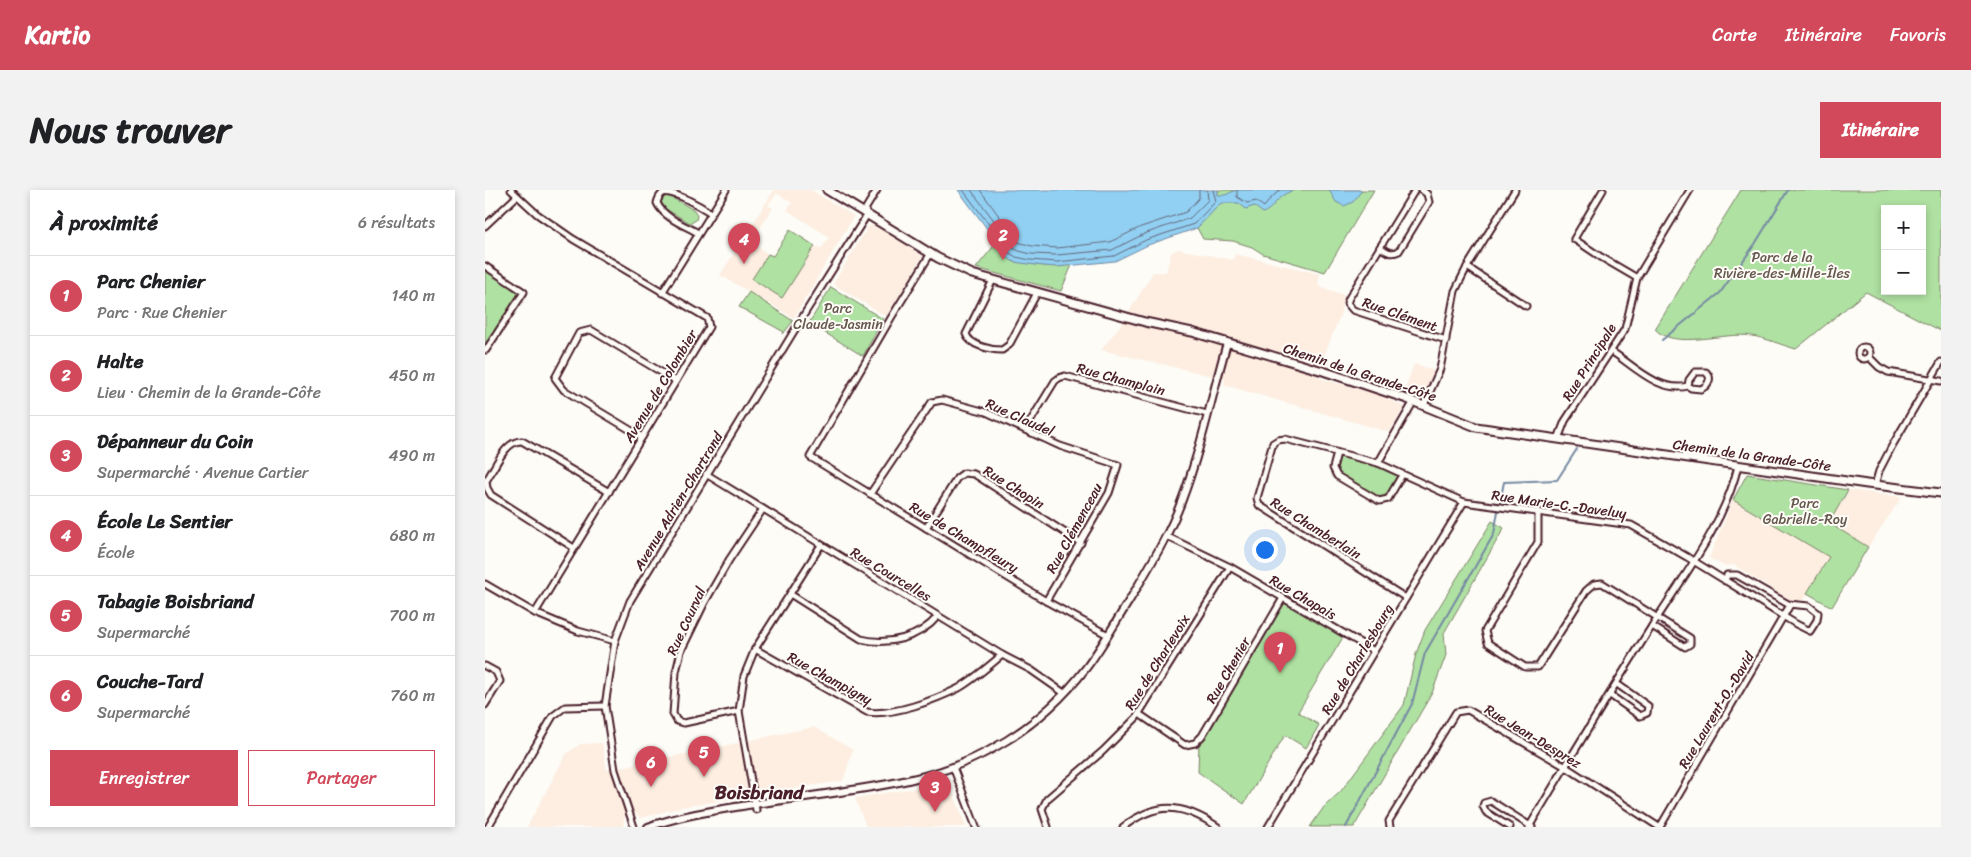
<!DOCTYPE html>
<html lang="fr">
<head>
<meta charset="utf-8">
<style>
  :root { --surface:#fff; --page:#f2f2f2; --text:#202124; --muted:#757577; --line:#e0e0e0; --accent:#d1495b }
  body { margin:0; font-family:Sriracha,sans-serif; background:var(--page); color:var(--text) }
  .controls { position:absolute; right:15px; top:15px; display:grid; overflow:hidden; border-radius:0px; box-shadow:0 2px 8px #0003 }
  .controls button { width:45px; height:45px; display:grid; place-items:center; padding:0; border:0; border-bottom:1px solid var(--line); background:var(--surface); color:var(--text); font:25px sans-serif }
  .you { position:absolute; left:779px; top:359px; width:18px; height:18px; margin:-12px; border:4px solid #fff; border-radius:50%; background:#1a73e8; box-shadow:0 0 0 8px #1a73e833 }
  .badge { display:grid; place-items:center; width:32px; height:32px; border-radius:50%; background:var(--accent); color:#fff; font-size:16px; font-weight:700 }
  .pin { position:absolute; translate:-50% -41px; filter:drop-shadow(0 1px 2px #0008) }
  .pin::after { content:''; position:absolute; top:26px; width:18px; height:15px; background:inherit; clip-path:polygon(0 0,100% 0,50% 100%) }
  .list { margin:0; padding:0; list-style:none }
  h2 { display:flex; justify-content:space-between; align-items:center; height:65px; margin:0; padding:0 20px; font-size:21px }
  h2 small { font-size:16px; font-weight:400; color:var(--muted) }
  .list li { display:grid; grid-template-columns:32px 1fr auto; gap:15px; align-items:center; box-sizing:border-box; height:80px; padding:0 20px; border-top:1px solid var(--line) }
  .list b { display:block; font-size:19px; white-space:nowrap }
  .list p { margin:0; font-size:16px; white-space:nowrap; color:var(--muted) }
  .list em { font-size:16px; font-style:normal; color:var(--muted) }
  .actions { display:flex; gap:10px; padding:15px 20px }
  .actions a { flex:1; padding:11px 0; border:1px solid var(--accent); border-radius:0px; text-align:center; font-size:18px; color:var(--accent) }
  .actions .main { background:var(--accent); color:#fff }
  .map { position:relative; flex:none; width:1456px; height:637px; overflow:hidden; border-radius:0px }
  header { display:flex; align-items:center; gap:30px; box-sizing:border-box; height:70px; padding:0 25px; background:var(--accent); color:#fff }
  header strong { font-size:24px }
  nav { display:flex; gap:28px; margin-inline-start:auto; font-size:18px }
  .intro { display:flex; align-items:center; justify-content:space-between; box-sizing:border-box; height:120px; padding:0 30px }
  h1 { margin:0; font-size:35px }
  .button { padding:12px 22px; border-radius:0px; background:var(--accent); color:#fff; font-size:18px; font-weight:700 }
  main { display:flex; gap:30px; padding:0 30px }
  aside { flex:1; background:var(--surface); border-radius:0px; box-shadow:0 2px 8px #0003 }
  .map>svg:first-child { display:block }
  .built { fill:#fdeee1; fill-rule:evenodd }
  .green { fill:#afe1a2; stroke:#7c8066; fill-rule:evenodd }
  .water { fill:#91d0f2; stroke:#7589a2 }
  .lines { fill:none; stroke-linecap:round; stroke-linejoin:round }
  .shore { stroke:#66667b; stroke-width:1 }
  .stream { stroke:#7589a2; stroke-width:2 }
  .minor-casing { stroke:#4a1f2b; stroke-width:9 }
  .tertiary-casing { stroke:#4a1f2b; stroke-width:10 }
  .secondary-casing { stroke:#4a1f2b; stroke-width:11 }
  .minor { stroke:#fdfcf7; stroke-width:5 }
  .tertiary { stroke:#fdfcf7; stroke-width:6 }
  .secondary { stroke:#fdfcf7; stroke-width:7 }
  .labels { text-anchor:middle; stroke-width:4; stroke-linejoin:round; paint-order:stroke }
  .park-label { font-size:14px; fill:#68594f; stroke:#fdfcf7 }
  .street-label { font-size:14px; fill:#4a1f2b; stroke:#fdfcf7 }
  .district-label { font-size:19px; font-weight:bold; fill:#4a1f2b; stroke:#fdfcf7 }
</style>
</head>
<body>
<header>
<strong>Kartio</strong>
<nav><a>Carte</a><a>Itinéraire</a><a>Favoris</a></nav>
</header>
<div class="intro"><h1>Nous trouver</h1><a class="button">Itinéraire</a></div>
<main>
<aside>
<h2>À proximité<small>6 résultats</small></h2>
<ul class="list">
<li><span class="badge">1</span><div><b>Parc Chenier</b><p>Parc · Rue Chenier</p></div><em>140 m</em></li>
<li><span class="badge">2</span><div><b>Halte</b><p>Lieu · Chemin de la Grande-Côte</p></div><em>450 m</em></li>
<li><span class="badge">3</span><div><b>Dépanneur du Coin</b><p>Supermarché · Avenue Cartier</p></div><em>490 m</em></li>
<li><span class="badge">4</span><div><b>École Le Sentier</b><p>École</p></div><em>680 m</em></li>
<li><span class="badge">5</span><div><b>Tabagie Boisbriand</b><p>Supermarché</p></div><em>700 m</em></li>
<li><span class="badge">6</span><div><b>Couche-Tard</b><p>Supermarché</p></div><em>760 m</em></li>
</ul>
<div class="actions"><a class="main">Enregistrer</a><a>Partager</a></div>
</aside>
<div class="map">
<svg width="1456" height="637" viewBox="0 0 1456 637">
  <rect width="100%" height="100%" fill="#fdfcf7"/>
  <filter id="ink" filterUnits="userSpaceOnUse"><feTurbulence type="fractalNoise" baseFrequency=".02" numOctaves="2"/><feDisplacementMap in="SourceGraphic" scale="10" xChannelSelector="R" yChannelSelector="G"/><feConvolveMatrix kernelMatrix="1 2 1 2 8 2 1 2 1" color-interpolation-filters="sRGB"/></filter>
  <g filter="url(#ink)">
    <g class="built">
      <path d="M289,0H326L369,26L309,128L235,85ZM292,3L307,13L302,20L344,47L336,59L330,56L297,108L267,89L283,64L266,52L288,18L283,15Z"/>
      <path d="M388,35L438,66L402,127L348,94L383,37Z"/>
      <path d="M693,59L748,70L750,64L835,84L833,96L859,105L855,126L837,171L834,188L888,203L920,217L904,242L739,195L740,189L616,160L637,133L668,82H681L686,63Z"/>
      <path d="M929,174L950,181L937,207L919,201Z"/>
      <path d="M1364,300L1417,307L1383,357L1344,333Z"/>
      <path d="M1248,310L1344,367L1319,410L1306,411L1249,375L1239,376L1224,368Z"/>
      <path d="M329,537L368,560L358,591L278,603L274,599L261,600L258,607L197,617L156,628L151,624L139,628L138,637H42L81,564L95,554L117,553L122,580Z"/>
      <path d="M464,590L481,637H381L370,608L425,599Z"/>
    </g>
    <g class="green">
      <path d="M733,0H889L840,82L778,64L767,57L748,51L718,49L712,38C720,29 734,13 733,0Z"/>
      <path d="M1256,0H1456V141L1381,102L1311,159C1296,155 1281,148 1267,146C1239,141 1190,161 1170,139ZM1400,19H1437V101H1400Z"/>
      <path d="M182,5L209,20L212,25L211,30L206,33L203,32L179,18L176,11L178,6Z"/>
      <path d="M305,40L330,56L297,108L267,89L283,64L288,66Z"/>
      <path d="M512,52L519,66C543,75 560,78 587,75L576,101L491,78Z"/>
      <path d="M0,75L39,100L0,159Z"/>
      <path d="M346,97L398,129L378,166L324,133Z"/>
      <path d="M264,102L308,131L298,144L299,142L254,117Z"/>
      <path d="M852,263L893,273L917,285L903,309L894,311L852,286L848,278Z"/>
      <path d="M1262,284L1363,300L1344,333L1383,357L1347,417L1322,403L1344,367L1248,310Z"/>
      <path d="M1007,331L1019,338L959,443L961,465L947,503L869,637H825L839,617L856,601L919,515L931,464L940,440Z"/>
      <path d="M798,408L860,444L813,522L834,535L821,558L800,545L759,614L713,582L714,552Z"/>
    </g>
    <g class="water">
      <path d="M473,0H733V5H740L751,0H810C789,6 793,16 778,23L769,16L761,19L754,13H736L712,38L663,55L630,71L572,77L558,76L529,72L519,66L512,52Z"/>
      <path d="M844,0H877L868,12L859,16L851,12Z"/>
    </g>
    <g class="lines">
      <g class="shore">
        <path d="M478,0L515,49L523,62L531,67L545,70L572,72L629,66L661,50L709,34L731,11L728,0"/>
        <path d="M486,0L520,45L528,58L534,61L546,64L572,65L627,60L659,44L705,28L723,10L722,0"/>
        <path d="M495,0L533,52L547,56L572,58L625,52L656,37L701,22L714,8V0"/>
        <path d="M752,0V7L762,13L771,11L779,17L786,8L795,0"/>
      </g>
      <g class="stream">
        <path d="M1177,150L1235,103L1270,54L1303,0"/>
        <path d="M1015,312L1019,292L1072,290L1092,259"/>
        <path d="M861,637L927,514L940,463L1009,344L1013,321"/>
      </g>
      <defs>
        <g id="minor">
          <path d="M26,0L52,24L88,49L222,128L224,137L50,423"/>
          <path d="M930,0L864,108L862,113L868,120L961,150"/>
          <path d="M1118,0L1089,49L1116,67L1152,88"/>
          <path d="M0,36L32,6"/>
          <path d="M213,43C199,35 179,28 172,13C173,9 175,5 178,3C188,0 217,17 226,23"/>
          <path d="M895,57C902,62 906,65 914,61L944,12L942,4L937,0"/>
          <path d="M446,63L406,128L325,267L561,411L623,445"/>
          <path d="M0,76L39,102L1,160L0,159"/>
          <path d="M982,77L1041,116"/>
          <path d="M508,90L481,144C485,156 506,160 517,160L524,155L552,103"/>
          <path d="M177,103L241,0"/>
          <circle cx="1379" cy="163" r="6"/>
          <path d="M1126,161C1149,176 1174,203 1203,196L1206,198L1216,199C1221,197 1226,191 1224,186L1221,182H1210L1204,190L1203,196"/>
          <path d="M1384,167L1394,177L1403,182L1456,191"/>
          <path d="M939,215L955,179L970,101L982,77L1030,0"/>
          <path d="M540,240L570,191L574,188L580,186L722,224"/>
          <path d="M157,247L79,200L70,188L94,143L106,140L191,191"/>
          <path d="M1073,249L1080,231L1140,139L1152,88L1205,0"/>
          <path d="M852,263L848,278L852,286L894,311L903,309L917,285"/>
          <path d="M893,273L929,211"/>
          <path d="M221,284L517,465L546,480L579,503"/>
          <path d="M1390,295L1394,281L1407,256L1456,172"/>
          <path d="M385,304L447,212L457,210L501,222L575,256L633,275L624,303L561,411"/>
          <path d="M1053,321V352L1000,441L1003,453L1040,477H1053L1101,401L1109,394L1117,393L1205,448V454L1200,457L1167,436"/>
          <path d="M441,338L472,288L479,283L489,284L596,353"/>
          <path d="M681,346L745,377L889,461"/>
          <path d="M89,358L6,305L2,298L1,291C10,278 20,250 37,251L124,302"/>
          <path d="M0,394L50,423L93,441L130,451"/>
          <path d="M305,404L376,449C403,456 435,448 453,426"/>
          <path d="M921,408L774,315L772,308L788,253L793,250L800,249L893,273L979,312L1146,335L1202,367L1311,434L1325,441L1332,430L1333,423L1324,416L1303,414L1252,385H1242L1240,391"/>
          <path d="M270,459L382,522C408,526 450,510 474,498C489,489 503,477 517,465"/>
          <path d="M0,476L11,482L15,491L0,515"/>
          <path d="M1125,505L1155,526L1162,523L1163,516L1132,494"/>
          <path d="M254,521L199,533L192,531L188,524L191,482L196,461L220,412L244,370L278,319"/>
          <path d="M654,524L700,555L710,553L717,546L798,408"/>
          <path d="M468,577L491,637"/>
          <path d="M271,620L254,521L259,486L270,459L336,355"/>
          <path d="M3,637L68,526L80,517L120,516"/>
          <path d="M149,637L130,580L120,516L130,451L145,411L320,123L380,28L381,18L392,0"/>
          <path d="M563,637L557,619L562,609L618,561L651,528L745,377"/>
          <path d="M638,637C673,610 698,614 733,637"/>
          <path d="M783,637L979,312"/>
          <path d="M905,637L904,631L971,522L983,520L1081,577L1174,637"/>
          <path d="M1025,637L1001,622L998,616L999,613L1006,611L1047,637"/>
          <path d="M1044,637C1084,570 1125,502 1167,436C1199,385 1239,335 1253,276"/>
          <path d="M1175,637L1305,415"/>
        </g>
        <path id="tertiary" d="M163,637C194,626 225,621 257,616C312,607 369,602 423,590C494,575 557,536 601,478C617,457 630,433 644,411C664,377 685,344 698,307C717,257 727,204 742,153"/>
        <path id="secondary" d="M342,0L453,68L487,84L660,132L707,142L838,181L922,209L991,237L1382,294L1456,303"/>
      </defs>
      <use href="#minor" class="minor-casing"/>
      <use href="#tertiary" class="tertiary-casing"/>
      <use href="#secondary" class="secondary-casing"/>
      <use href="#minor" class="minor"/>
      <use href="#tertiary" class="tertiary"/>
      <use href="#secondary" class="secondary"/>
    </g>
  </g>
  <g class="labels">
    <g class="park-label">
      <text x="1297" y="72">Parc de la<tspan x="1297" dy="16">Rivière-des-Mille-Îles</tspan></text>
      <text x="353" y="123">Parc<tspan x="353" dy="16">Claude-Jasmin</tspan></text>
      <text x="1320" y="318">Parc<tspan x="1320" dy="16">Gabrielle-Roy</tspan></text>
    </g>
    <g class="street-label">
      <text transform="translate(915 124) rotate(19)" y="5">Rue Clément</text>
      <text transform="translate(1104 172) rotate(-58)" y="5">Rue Principale</text>
      <text transform="translate(875 182) rotate(18)" y="5">Chemin de la Grande-Côte</text>
      <text transform="translate(636 189) rotate(15)" y="5">Rue Champlain</text>
      <text transform="translate(175 196) rotate(-59)" y="5">Avenue de Colombier</text>
      <text transform="translate(535 227) rotate(24)" y="5">Rue Claudel</text>
      <text transform="translate(1267 265) rotate(8)" y="5">Chemin de la Grande-Côte</text>
      <text transform="translate(529 297) rotate(32)" y="5">Rue Chopin</text>
      <text transform="translate(193 311) rotate(-59)" y="5">Avenue Adrien-Chartrand</text>
      <text transform="translate(1074 314) rotate(8)" y="5">Rue Marie-C.-Daveluy</text>
      <text transform="translate(589 338) rotate(-61)" y="5">Rue Clémenceau</text>
      <text transform="translate(831 338) rotate(32)" y="5">Rue Chamberlain</text>
      <text transform="translate(479 347) rotate(31)" y="5">Rue de Champfleury</text>
      <text transform="translate(406 384) rotate(31)" y="5">Rue Courcelles</text>
      <text transform="translate(818 407) rotate(30)" y="5">Rue Chapais</text>
      <text transform="translate(201 431) rotate(-65)" y="5">Rue Courval</text>
      <text transform="translate(872 469) rotate(-59)" y="5">Rue de Charlesbourg</text>
      <text transform="translate(672 472) rotate(-58)" y="5">Rue de Charlevoix</text>
      <text transform="translate(743 480) rotate(-60)" y="5">Rue Chenier</text>
      <text transform="translate(345 488) rotate(29)" y="5">Rue Champigny</text>
      <text transform="translate(1231 520) rotate(-59)" y="5">Rue Laurent-O.-David</text>
      <text transform="translate(1048 546) rotate(31)" y="5">Rue Jean-Desprez</text>
    </g>
    <g class="district-label">
      <text x="274" y="609">Boisbriand</text>
    </g>
  </g>
</svg>
<div class="controls">
<button>+</button>
<button>−</button>
</div>
<div class="you"></div>
<div class="pin badge" style="left:795px;top:483px">1</div>
<div class="pin badge" style="left:518px;top:70px">2</div>
<div class="pin badge" style="left:450px;top:622px">3</div>
<div class="pin badge" style="left:259px;top:74px">4</div>
<div class="pin badge" style="left:219px;top:587px">5</div>
<div class="pin badge" style="left:166px;top:597px">6</div>
</div>
</main>
</body>
</html>
